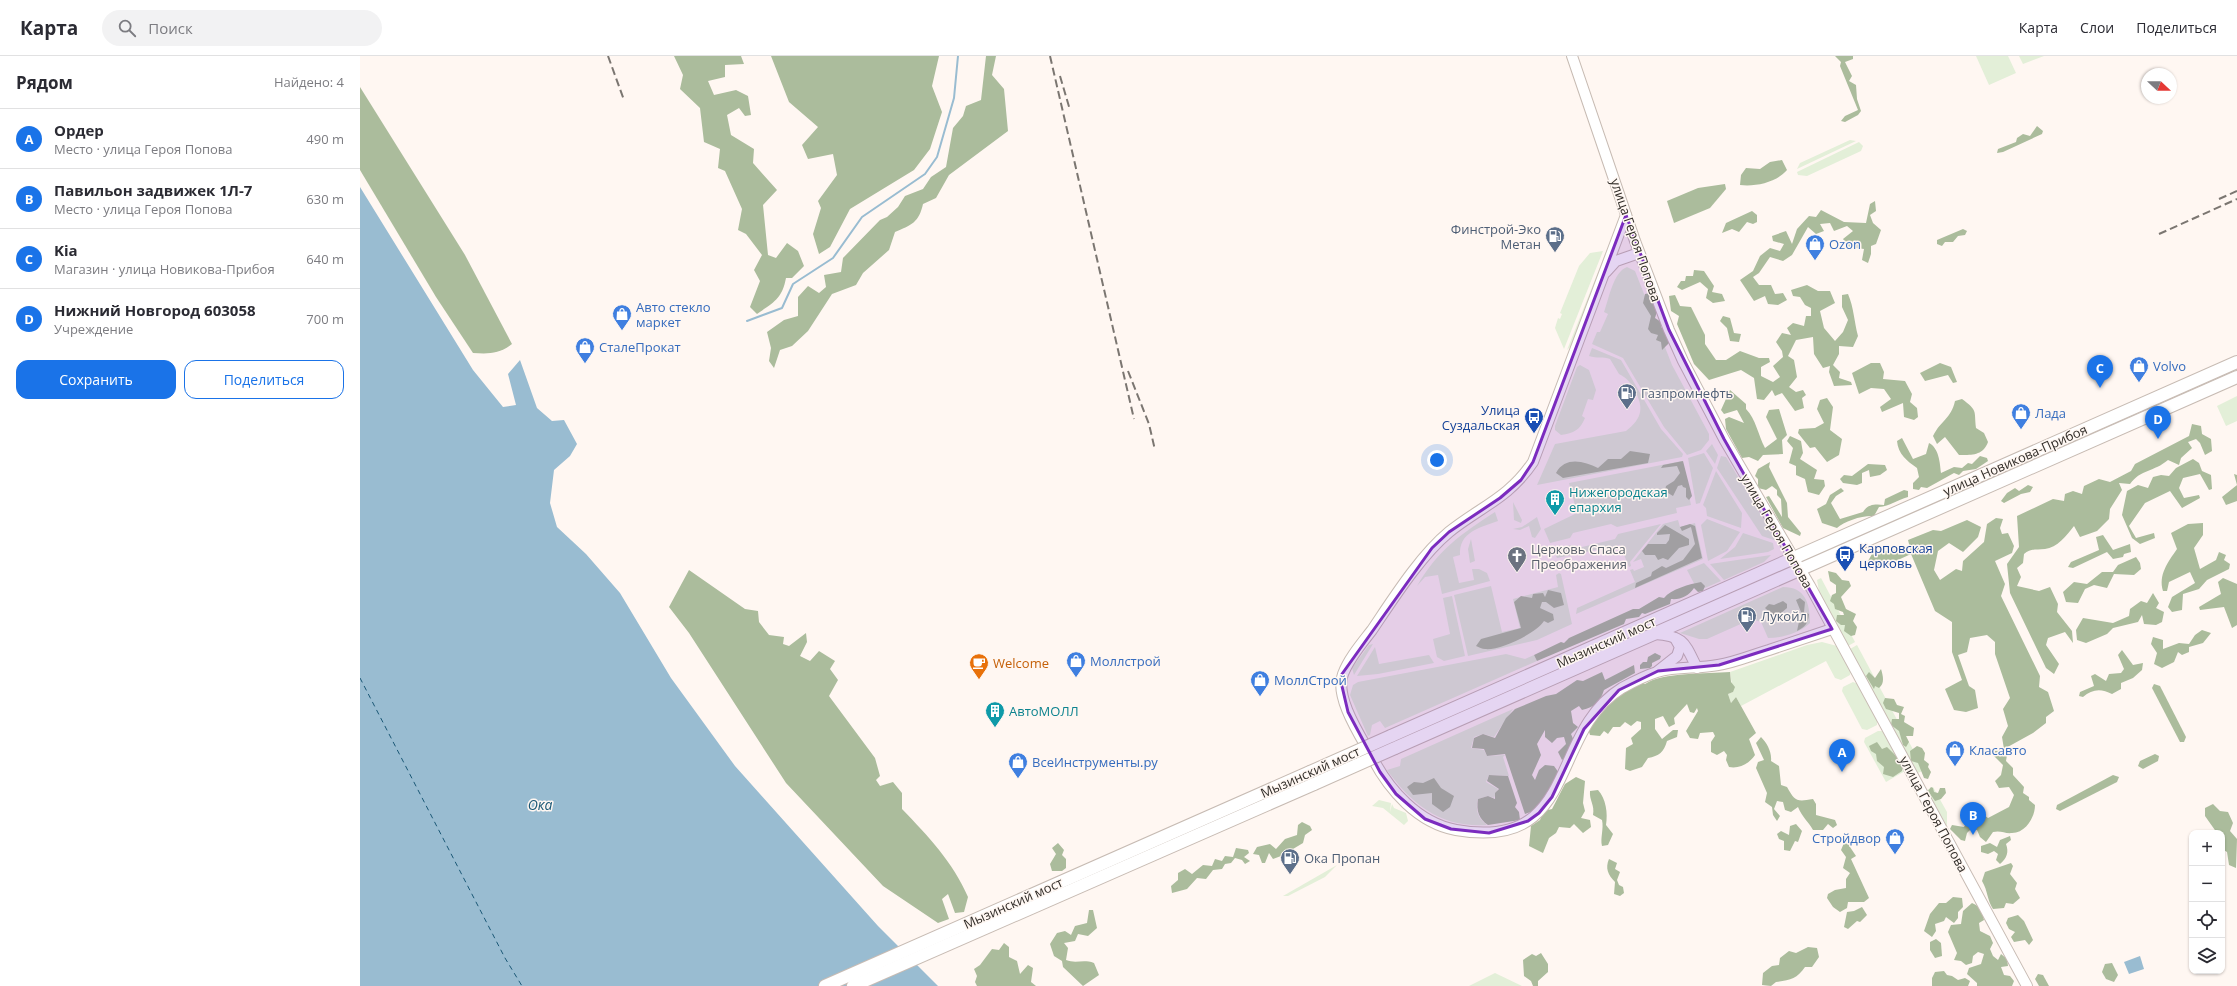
<!DOCTYPE html>
<html lang="ru">
<head>
<meta charset="utf-8">
<style>
  :root { --surface:#fff; --page:#f2f2f3; --text:#2b2b33; --muted:#7c7c81; --line:#e1e1e2; --accent:#1a73e8 }
  body { margin:0; font-family:"Open Sans",sans-serif; background:var(--page); color:var(--text) }
  .controls { position:absolute; right:12px; bottom:12px; display:grid; overflow:hidden; border-radius:8px; box-shadow:0 1px 3px #0004 }
  .controls button { width:36px; height:36px; display:grid; place-items:center; padding:0; border:0; border-bottom:1px solid var(--line); background:var(--surface); color:var(--text); font:20px sans-serif }
  .compass { position:absolute; left:1781px; top:12px; width:36px; height:36px; border-radius:50%; background:var(--surface); box-shadow:0 1px 3px #0004; rotate:112deg }
  .you { position:absolute; left:1077px; top:404px; width:14px; height:14px; margin:-10px; border:3px solid #fff; border-radius:50%; background:#1a73e8; box-shadow:0 0 0 6px #1a73e833 }
  .badge { display:grid; place-items:center; width:26px; height:26px; border-radius:50%; background:var(--accent); color:#fff; font-size:13px; font-weight:700 }
  .pin { position:absolute; translate:-50% -33px; filter:drop-shadow(0 1px 2px #0008) }
  .pin::after { content:''; position:absolute; top:21px; width:14px; height:12px; background:inherit; clip-path:polygon(0 0,100% 0,50% 100%) }
  .list { margin:0; padding:0; list-style:none }
  h2 { display:flex; justify-content:space-between; align-items:center; height:52px; margin:0; padding:0 16px; font-size:17px }
  h2 small { font-size:13px; font-weight:400; color:var(--muted) }
  .list li { display:grid; grid-template-columns:26px 1fr auto; gap:12px; align-items:center; box-sizing:border-box; height:60px; padding:0 16px; border-top:1px solid var(--line) }
  .list b { display:block; font-size:15px; white-space:nowrap }
  .list p { margin:0; font-size:13px; white-space:nowrap; color:var(--muted) }
  .list em { font-size:13px; font-style:normal; color:var(--muted) }
  .actions { display:flex; gap:8px; padding:12px 16px }
  .actions a { flex:1; padding:9px 0; border:1px solid var(--accent); border-radius:12px; text-align:center; font-size:14px; color:var(--accent) }
  .actions .main { background:var(--accent); color:#fff }
  .icon { flex:none; width:22px; height:22px; fill:none; stroke:currentColor; stroke-width:2; stroke-linecap:round; stroke-linejoin:round }
  .map { position:relative; flex:none; width:1877px; height:930px; overflow:hidden }
  header { display:flex; align-items:center; gap:24px; box-sizing:border-box; height:56px; padding:0 20px; background:var(--surface); border-bottom:1px solid var(--line) }
  header strong { font-size:19px }
  nav { display:flex; gap:22px; margin-inline-start:auto; font-size:14px }
  .search { width:280px; height:36px; background:var(--page); display:flex; align-items:center; gap:10px; box-sizing:border-box; padding:0 14px; border-radius:22px; color:var(--muted); font-size:15px }
  main { display:flex }
  aside { flex:1; background:var(--surface) }
  .map>svg:first-child { display:block }
  .green { fill:#e3efd8 }
  .forest { fill:#abbc9c }
  .water { fill:#99bcd1 }
  .lines { fill:none; stroke-linecap:round; stroke-linejoin:round }
  .stream { stroke:#99bcd1; stroke-width:2 }
  .ferry { stroke:#1b5876; stroke-width:1; stroke-dasharray:5 4; stroke-linecap:butt }
  .minor-casing { stroke:#c7bbb3; stroke-width:12 }
  .major-casing { stroke:#c7bbb3; stroke-width:14 }
  .minor { stroke:#fff; stroke-width:10 }
  .major { stroke:#fff; stroke-width:12 }
  .rail { stroke:#7b7671; stroke-width:2; stroke-dasharray:8 4; stroke-linecap:butt }
  .major-bridge-casing { stroke:#c7bbb3; stroke-width:14; stroke-linecap:butt }
  .major-bridge { stroke:#fff; stroke-width:12 }
  .marked { fill:#7b2cbf; fill-opacity:0.2; stroke:#7b2cbf; stroke-width:3; stroke-linejoin:round }
  .labels { text-anchor:middle; stroke-width:3; stroke-linejoin:round; paint-order:stroke }
  .service-label { font-size:13px; fill:#4e5e75; stroke:#fff7f2; text-anchor:start }
  .street-label { font-size:13px; fill:#312d29; stroke:#fff7f2 }
  .shop-label { font-size:13px; fill:#366cbe; stroke:#fff7f2; text-anchor:start }
  .transit-label { font-size:13px; fill:#164399; stroke:#fff7f2; text-anchor:end }
  .culture-label { font-size:13px; fill:#0d838f; stroke:#fff7f2; text-anchor:start }
  .worship-label { font-size:13px; fill:#5b616d; stroke:#fff7f2; text-anchor:start }
  .food-label { font-size:13px; fill:#c56008; stroke:#fff7f2; text-anchor:start }
  .water-label { font-size:14px; font-style:italic; fill:#1b5876; stroke:#fff7f2 }
</style>
</head>
<body>
<header>
<strong>Карта</strong>
<div class="search"><svg class="icon" aria-label="search" viewBox="0 0 24 24"><circle cx="10" cy="10" r="6"/><path d="M15 15l6 6"/></svg>Поиск</div>
<nav><a>Карта</a><a>Слои</a><a>Поделиться</a></nav>
</header>
<main>
<aside>
<h2>Рядом<small>Найдено: 4</small></h2>
<ul class="list">
<li><span class="badge">A</span><div><b>Ордер</b><p>Место · улица Героя Попова</p></div><em>490 m</em></li>
<li><span class="badge">B</span><div><b>Павильон задвижек 1Л-7</b><p>Место · улица Героя Попова</p></div><em>630 m</em></li>
<li><span class="badge">C</span><div><b>Kia</b><p>Магазин · улица Новикова-Прибоя</p></div><em>640 m</em></li>
<li><span class="badge">D</span><div><b>Нижний Новгород 603058</b><p>Учреждение</p></div><em>700 m</em></li>
</ul>
<div class="actions"><a class="main">Сохранить</a><a>Поделиться</a></div>
</aside>
<div class="map">
<svg width="1877" height="930" viewBox="0 0 1877 930">
  <rect width="100%" height="100%" fill="#fff7f2"/>
  <g class="green">
    <path d="M1616,0H1648L1656,17L1629,29Z"/>
    <path d="M1659,0H1684L1663,8Z"/>
    <path d="M1490,84L1496,85L1437,113L1440,107Z"/>
    <path d="M1499,86L1503,90L1501,95L1447,120L1438,119L1437,116Z"/>
    <path d="M1243,195L1204,293L1195,272L1198,262L1200,263L1202,258L1200,257L1219,210L1230,197Z"/>
    <path d="M1246,196L1248,198L1212,289L1207,294Z"/>
    <path d="M1267,211L1275,215L1312,309L1349,378V384L1341,394L1327,399L1304,371L1263,302L1232,288L1237,276H1240L1248,258L1244,256C1249,243 1253,216 1267,211Z"/>
    <path d="M1232,292L1261,304L1301,373L1323,398L1322,401L1177,429L1195,388L1266,375C1283,362 1284,351 1274,333C1269,325 1267,322 1259,318L1250,303C1243,300 1237,303 1229,300Z"/>
    <path d="M1220,309L1229,314L1236,334L1233,344L1228,343L1222,360L1225,362C1220,374 1214,377 1201,379L1195,374V370L1217,311Z"/>
    <path d="M1877,340V365L1866,370L1857,350Z"/>
    <path d="M1352,388L1358,399L1355,408L1346,395Z"/>
    <path d="M1344,397L1353,412L1340,447L1336,448L1328,402Z"/>
    <path d="M1361,400L1366,401L1417,485L1402,480L1357,412Z"/>
    <path d="M1322,405L1331,449L1316,452L1317,457L1257,471L1251,468L1213,477L1210,482L1190,487L1184,473L1217,457L1209,427Z"/>
    <path d="M1356,415L1382,457L1381,472L1347,460L1346,452L1343,449Z"/>
    <path d="M1153,446L1162,464L1161,467L1154,464Z"/>
    <path d="M1135,456L1138,465C1119,472 1099,476 1100,499L1093,501L1099,527L1114,524L1112,513H1119L1127,517L1130,525L1082,538L1078,519L1065,521L1057,530C1078,494 1101,478 1135,456Z"/>
    <path d="M1177,461L1181,473L1175,482L1172,481L1169,470L1160,474L1153,473L1162,471Z"/>
    <path d="M1347,463L1380,476L1367,495L1348,505L1341,469Z"/>
    <path d="M1318,464L1320,471L1335,467L1343,503L1216,558L1217,552L1275,526L1270,514L1273,513L1274,515L1284,511L1281,503L1273,506L1303,468Z"/>
    <path d="M1301,468L1270,506L1271,510L1269,511L1260,489L1197,502L1193,493L1212,489L1218,492L1255,483L1258,478Z"/>
    <path d="M1383,477L1413,487L1414,493L1408,496L1360,503L1375,491Z"/>
    <path d="M1111,483L1115,505L1110,507L1108,493Z"/>
    <path d="M1411,499L1404,506L1364,524L1350,508Z"/>
    <path d="M1344,507L1361,525L1338,535L1327,514Z"/>
    <path d="M1199,517L1201,518L1212,568L1177,584L1108,600L1094,539L1131,530L1142,576L1160,572L1153,543L1198,531L1196,519Z"/>
    <path d="M1461,522L1495,586L1488,590L1459,535L1457,524Z"/>
    <path d="M1423,531C1445,531 1450,547 1450,567C1440,577 1422,582 1408,582L1401,566L1392,563L1347,583H1339L1320,577Z"/>
    <path d="M1092,540L1105,600L1084,605L1077,601L1073,583L1090,578L1083,542Z"/>
    <path d="M1462,586L1477,590L1491,613L1490,619L1481,624L1475,622L1466,605L1381,650L1376,641L1371,647L1368,638L1373,636L1370,616L1447,589Z"/>
    <path d="M1013,588L994,619L992,612L1009,589Z"/>
    <path d="M1497,589L1564,714L1558,717L1490,593Z"/>
    <path d="M1015,591L1019,608L1069,599L1074,607L1018,618L997,620Z"/>
    <path d="M1146,598L1165,603L1174,599L1177,605L1025,672L1020,665L1012,669L1010,679L1008,680L990,639L993,629L998,626Z"/>
    <path d="M1493,626L1498,628L1517,663V669L1507,674L1502,673L1482,635L1483,631Z"/>
    <path d="M1153,653L1134,681L1123,678L1114,681L1111,692L1124,694L1127,700L1145,699L1143,701L1149,720L1129,719L1126,726L1138,733L1134,742L1128,740L1118,743C1115,754 1118,762 1127,769C1082,772 1053,750 1027,714L1040,710L1041,703Z"/>
    <path d="M1518,675H1522L1525,678L1545,715L1526,726L1504,686L1505,682Z"/>
    <path d="M1573,731L1587,756V770L1567,734Z"/>
    <path d="M1019,744L1031,747L1030,756L1032,748L1034,752L1046,757L1048,765L1044,769L1023,752L1012,750Z"/>
    <path d="M977,809L965,821L928,840H923Z"/>
    <path d="M1135,917L1162,930H1109Z"/>
  </g>
  <g class="forest">
    <path d="M314,0H381L384,8L365,9V21L348,25L354,39L376,34L388,40L391,59L385,60L379,52L367,59L371,79L394,93L393,107L417,134L403,149L408,199L416,202L427,187L438,195L444,210L432,222H426C422,243 414,246 397,258L390,251L400,225L394,214L402,199L386,178L378,174L382,153L365,115L358,112L360,93L344,86L340,52L320,33L323,19Z"/>
    <path d="M411,0H579L572,30L582,56L570,93L554,114L490,153L470,191L459,198L453,178L461,152L458,145L477,119L473,98L448,103L442,89L458,71L429,46Z"/>
    <path d="M626,0H636L632,19L644,33L648,75L589,119L576,142L563,148C559,166 552,169 535,176L529,194L503,217L496,229L472,238L448,275L432,290L420,294L414,312L409,305L411,292L407,276L424,264L438,260V241L448,230L459,237L466,231L464,219L481,216L483,202L520,164L527,161L538,151L545,140L563,133L571,121L586,111L593,72L603,60L606,50L621,44Z"/>
    <path d="M1475,0H1493V3L1485,6L1492,20L1489,25L1496,29L1497,43L1501,55L1498,59L1485,66L1481,65L1485,60L1498,54L1480,10L1481,6Z"/>
    <path d="M0,31L105,199L152,288C139,298 129,298 113,297L76,241L0,114Z"/>
    <path d="M1677,70L1683,75L1682,78L1643,96L1637,97L1638,93L1656,86L1657,82L1663,78L1670,80Z"/>
    <path d="M1422,104L1427,114C1417,126 1396,131 1380,129L1381,119L1386,112L1400,113L1410,106Z"/>
    <path d="M1365,128L1366,133L1350,152L1314,167L1307,145L1338,132Z"/>
    <path d="M1515,145L1516,155L1510,159L1513,167L1521,174L1516,188L1511,190V198L1508,207L1502,204L1504,193L1489,191L1483,183L1493,175L1487,170L1474,175L1470,167L1460,168L1464,175L1456,178L1448,171L1432,199L1423,205L1410,201L1399,217L1393,221L1399,229H1411L1415,238L1423,237L1427,244L1418,249L1408,248L1405,240L1394,245L1380,224L1393,215L1400,200L1410,192L1420,195L1424,188L1413,185L1412,180L1426,175L1432,188L1437,173L1449,160L1456,161L1461,154L1484,166L1506,167L1510,148Z"/>
    <path d="M1392,155L1397,159V166L1393,168L1387,166L1379,176L1372,173L1362,177L1366,167Z"/>
    <path d="M1603,173L1607,175L1605,179L1598,180L1593,186H1585L1582,190L1577,188V184Z"/>
    <path d="M1334,214L1344,215L1354,230L1352,236L1362,238L1365,245L1353,247L1346,242L1348,233L1340,226L1322,234L1317,231L1321,225H1325L1326,220H1333Z"/>
    <path d="M1447,229L1458,235H1470L1475,247L1460,255L1464,272L1475,285L1483,276L1488,264L1482,251V239L1488,238C1494,252 1494,265 1498,280L1493,291L1479,290V298L1473,309L1480,316L1479,322L1491,326L1492,329L1474,330L1469,316L1470,310L1463,312L1454,298L1453,281L1436,284L1428,300L1434,304L1437,321L1429,331L1436,336L1443,334L1446,339L1442,342L1444,352L1435,355L1422,337L1415,340L1412,334L1404,344L1397,343L1394,322L1381,314L1349,324L1334,308L1317,268L1319,260L1311,255L1309,240L1315,239L1320,250L1331,251L1345,279V288L1356,304H1366L1380,295L1399,302H1409L1410,306L1401,311V320L1413,326L1420,321L1413,310L1423,301L1422,295L1416,286L1422,277L1431,279L1427,272L1433,267L1444,270L1446,260H1451V252L1445,249L1440,241L1433,240L1431,234Z"/>
    <path d="M1290,237L1298,252L1295,262L1301,266V271L1307,276L1309,287L1302,294L1301,286L1296,284L1298,279L1291,277L1288,273L1291,260L1283,247L1285,238Z"/>
    <path d="M1363,260L1370,262L1374,277L1381,278L1379,286L1370,285L1367,272L1360,265Z"/>
    <path d="M1511,307H1520L1524,316L1523,323L1545,325L1552,338L1550,346L1557,352L1558,361L1554,364L1544,361L1543,347L1522,356L1520,351L1531,343L1524,333L1511,332L1499,338L1492,317Z"/>
    <path d="M1580,307L1591,311L1597,326L1593,327L1588,319L1565,325L1560,317Z"/>
    <path d="M1370,334L1386,348V353C1396,363 1398,379 1405,392L1417,383L1406,361L1409,354L1419,353L1427,379L1422,384L1423,398L1403,399L1398,405L1389,401L1382,402L1366,373L1365,363L1369,361L1384,367L1377,354L1364,358L1361,354Z"/>
    <path d="M1467,342L1473,351L1470,374L1482,383L1479,399L1467,406L1455,391L1450,392L1438,377L1439,373L1455,372L1464,367L1457,353L1460,344Z"/>
    <path d="M1602,343C1618,355 1614,354 1616,372L1624,377L1628,386C1623,400 1611,399 1599,399L1585,381L1577,388L1573,380C1581,364 1591,363 1595,345Z"/>
    <path d="M1832,368L1841,370L1842,378L1851,383L1852,395L1845,399L1840,387L1836,383L1828,386L1832,392L1821,402L1819,409L1808,404C1794,416 1781,413 1770,428L1759,427L1762,434L1750,453L1749,463L1737,475L1720,481L1714,470C1707,479 1697,492 1685,493C1676,494 1671,492 1664,498L1663,507L1657,512L1661,521L1657,530L1679,535L1690,531L1698,548L1697,556L1712,575L1713,587L1705,576L1688,582L1686,589L1699,608L1694,618L1686,612L1650,537L1647,508L1659,491L1657,460L1693,443L1704,445L1705,438L1713,435L1722,438L1724,430L1739,423L1750,426L1771,415L1775,408L1829,380Z"/>
    <path d="M1430,380L1441,385L1443,397L1440,403L1457,414L1454,423L1464,424L1465,430L1459,439L1448,436L1445,423L1436,419V410L1429,407L1433,392L1427,385Z"/>
    <path d="M1542,382L1553,403L1566,398L1569,387C1579,392 1580,407 1581,417L1594,411L1602,412L1608,407L1612,408L1620,400L1627,402L1628,405L1616,413L1603,415L1599,419L1594,417L1567,432L1561,431L1559,434L1553,433V427L1559,421L1557,412C1547,405 1538,398 1537,385Z"/>
    <path d="M1270,395L1290,398L1288,407L1203,422L1196,417C1205,400 1224,405 1238,412L1248,403H1261Z"/>
    <path d="M1833,403L1839,407L1842,415L1851,419L1852,433L1849,434L1840,418L1823,422L1819,432L1824,442L1839,439L1840,442L1822,452L1810,435L1785,447L1769,470L1776,482L1794,477L1795,482L1780,488L1772,482L1762,459L1767,435L1778,429L1788,432L1793,421L1801,419L1809,420L1816,412Z"/>
    <path d="M1323,405L1332,440L1329,444L1326,441V432L1323,431L1322,429L1318,430L1313,440L1308,437L1304,441L1297,437L1298,435H1305L1306,430L1314,425L1320,417L1317,410L1301,412L1303,409Z"/>
    <path d="M1410,406L1409,411L1427,447L1428,461L1441,477L1440,480L1423,472L1406,441L1409,440L1422,461L1421,443L1417,439V434L1412,430L1406,434L1398,432V423L1395,420L1398,413Z"/>
    <path d="M1508,408L1525,409L1527,414L1520,419L1510,421L1509,414L1502,417V427L1497,429L1483,427L1480,423L1484,419L1492,420Z"/>
    <path d="M1874,418L1877,419V445L1866,449L1862,441L1877,429Z"/>
    <path d="M1668,429L1673,431L1670,436L1661,438L1644,447L1641,445L1647,437L1655,432L1659,435Z"/>
    <path d="M1481,432L1484,435L1476,440L1471,447L1480,463L1503,456C1508,448 1515,448 1524,449L1525,443L1544,434L1548,435V441C1537,444 1530,450 1519,451L1514,460C1503,459 1484,465 1477,472L1462,467L1457,453L1466,448L1470,439Z"/>
    <path d="M1636,462L1643,463L1640,472L1642,478L1648,477L1654,490L1652,497L1635,505L1645,528L1641,540L1680,620L1679,631L1688,636L1694,655L1686,661V667L1673,677L1644,693L1642,681L1648,670L1643,653L1650,642L1635,598V586L1627,579L1610,582L1607,596L1598,599L1609,630L1615,634L1618,652L1606,656L1594,654L1585,633L1602,624L1592,596V566L1575,555L1551,498L1516,514L1508,505L1512,498L1532,494L1551,496L1548,484L1573,474L1581,475L1607,464L1621,471L1618,481L1603,496L1589,487L1578,495L1574,514L1580,524L1596,513L1602,515L1603,505L1624,486L1627,468Z"/>
    <path d="M1843,467V479L1834,492L1840,513L1856,504L1859,496L1866,499L1864,504L1870,508L1869,513L1847,524L1839,533L1823,538L1822,554L1812,556L1808,551L1812,541L1835,527L1830,516L1809,526L1807,535H1803C1798,519 1808,506 1817,493L1811,477L1828,468Z"/>
    <path d="M1330,468L1335,470L1342,502L1275,532L1276,527L1291,520L1292,516L1302,510L1306,512L1323,504L1335,488L1331,471L1322,475L1320,471Z"/>
    <path d="M1305,469L1329,483V489L1319,492L1308,504L1303,502L1298,504L1295,499H1285L1282,495L1288,488H1306L1309,484L1310,478L1297,479V477Z"/>
    <path d="M1743,479L1753,494L1770,488L1771,496L1764,498L1763,501L1753,503L1747,496L1713,512L1708,511L1711,506L1739,494L1736,481Z"/>
    <path d="M1776,501L1780,507L1781,513L1774,519L1754,518L1747,532L1734,529L1725,533L1718,547L1706,546L1703,536L1714,526L1727,528L1742,516H1753L1758,509Z"/>
    <path d="M329,514L385,553L398,555L399,566L409,579L424,581L423,588L429,590L446,577L447,586L440,600L450,605L459,595L475,605L470,613L478,624L469,640L515,702L520,720L516,724L520,730L533,726L542,737V753C568,780 593,806 608,841L604,856L595,857L588,838L582,843L589,863L578,867L523,830L426,727L329,577L309,551Z"/>
    <path d="M1468,515L1476,517L1482,524L1489,525L1491,530L1481,541L1486,553L1496,558L1493,565L1497,571L1495,579L1491,580L1484,575L1485,569H1481L1476,565L1477,559H1484L1483,556L1475,553L1474,548L1470,545L1472,539L1476,537V529L1470,525Z"/>
    <path d="M1863,522L1877,528V569L1872,572L1864,551L1840,554L1839,551L1861,538L1858,526Z"/>
    <path d="M1341,526L1345,530L1343,535L1338,536L1334,532C1329,540 1320,544 1311,543L1310,548L1285,558L1282,557L1279,561L1266,563L1264,568L1177,605L1174,599L1201,586L1204,587L1209,582L1273,553H1279L1299,541L1304,542C1311,533 1330,528 1341,526Z"/>
    <path d="M1188,534L1201,537L1204,549L1194,552L1186,546H1182L1180,552L1193,558L1194,564L1188,567L1184,565C1177,577 1139,595 1125,593C1122,593 1119,591 1116,590L1121,583L1161,572L1154,546L1161,540L1172,542L1173,538L1183,537L1185,541Z"/>
    <path d="M1793,537L1799,547L1796,552L1804,556L1802,566L1796,569L1784,568L1782,559L1778,566L1753,572L1747,578L1726,587L1717,584L1716,574L1723,562L1753,567L1769,560L1770,553L1781,545L1787,547Z"/>
    <path d="M1440,542L1445,546L1444,556L1449,558C1448,568 1445,571 1437,575L1441,556L1436,544Z"/>
    <path d="M1423,545L1427,548V552L1420,558L1413,559L1405,552L1409,548L1414,549Z"/>
    <path d="M1842,574L1851,577L1843,587L1829,591V596L1822,599L1818,596L1814,606L1802,612L1794,608L1797,597L1791,588L1793,581L1803,584V593L1819,587L1829,588L1835,579Z"/>
    <path d="M1762,594L1773,609L1783,607L1782,614L1773,622L1761,627V633L1752,638C1741,632 1732,633 1723,641L1719,640L1720,636L1734,630L1731,620L1735,618L1746,625L1749,618L1761,617L1764,613L1758,599Z"/>
    <path d="M1295,597L1301,600L1300,603L1292,607V610L1290,612L1280,613V609L1283,606H1287L1288,601Z"/>
    <path d="M1274,609L1275,617L1244,634C1240,646 1235,651 1222,654L1219,650L1211,655L1213,667L1218,671L1211,678L1214,685L1206,701L1202,704L1198,696L1206,688L1204,681L1197,682L1192,687L1185,681V674L1177,688L1181,699L1172,719L1175,724L1179,714L1185,709L1194,710L1199,717L1176,754L1165,758L1145,698L1127,700L1124,693L1112,692L1114,682L1123,678L1135,682L1146,662L1155,653L1186,640L1196,638L1217,624L1223,625L1242,616L1245,624Z"/>
    <path d="M1521,613C1523,620 1525,627 1519,632L1515,630L1514,633L1506,620L1509,616L1515,622Z"/>
    <path d="M1370,616L1371,626L1375,631L1373,636L1368,638L1371,647L1376,641L1396,677L1389,683L1395,699C1389,708 1379,713 1369,711L1366,704L1367,699L1364,695L1357,699L1351,696V686L1355,680L1353,676L1340,677L1338,683L1330,682L1326,675L1338,655L1337,652L1334,657L1330,656L1327,648L1314,662L1315,668L1309,671L1303,660L1295,663V673L1302,683L1313,674H1318L1317,681L1307,685C1304,696 1299,700 1288,702L1282,711L1270,715L1265,713L1266,692L1273,688L1271,682L1281,673V666L1277,665L1271,670L1265,666L1260,671H1253L1248,678L1244,675L1240,680L1230,679L1228,672L1252,645L1280,626L1285,628C1303,616 1347,618 1370,616Z"/>
    <path d="M1794,628L1800,630L1826,681L1824,686H1820L1792,632Z"/>
    <path d="M1525,642L1534,643L1537,649L1544,651L1541,658L1545,660L1544,666L1554,672L1553,680H1546L1549,686L1546,691L1543,689L1539,675L1531,669L1532,663H1539V657L1526,653L1523,647Z"/>
    <path d="M1401,681C1407,687 1412,696 1411,705L1419,710L1421,729L1427,731C1435,745 1436,746 1453,743L1456,748V759L1475,764L1477,769L1473,772L1468,768L1463,774H1453C1448,765 1442,761 1438,751L1431,756L1425,754L1423,746L1417,745L1414,753L1420,760L1417,765L1413,759L1412,751L1405,746L1407,737L1396,712L1398,706L1404,704L1396,687Z"/>
    <path d="M1517,686L1522,693L1527,691C1534,698 1543,705 1542,715L1533,721L1523,718L1524,711L1517,705L1516,698L1511,695L1509,690Z"/>
    <path d="M1557,690L1562,692L1565,697L1564,704L1569,708L1568,711L1571,716L1568,723L1564,722L1558,707L1551,705L1550,695Z"/>
    <path d="M1641,694L1647,699L1646,705L1653,712V719L1664,731L1663,737L1669,741V744L1675,749C1675,761 1666,777 1652,777C1645,778 1641,774 1633,776L1626,786L1620,781L1617,774L1611,773L1607,777L1605,785L1601,784L1590,773L1592,769L1604,771L1609,761L1621,757L1628,762L1649,751L1654,739L1649,731L1639,732L1635,725L1641,719L1643,709L1634,700L1635,695Z"/>
    <path d="M1795,698L1799,700L1798,705L1783,713L1778,710L1780,705Z"/>
    <path d="M1129,719L1148,720L1157,747L1155,751L1159,756L1160,764L1128,769C1119,763 1116,755 1118,743L1128,740L1135,743V737L1139,733L1127,725Z"/>
    <path d="M1753,719L1759,721L1757,726L1700,755L1696,753L1697,749Z"/>
    <path d="M1216,721L1225,725L1223,747L1225,755L1221,762L1230,764L1231,771L1223,777L1214,768L1210,772L1199,771L1196,777L1189,782L1183,797L1169,790L1171,770L1180,764L1184,755L1192,753L1205,728Z"/>
    <path d="M1074,722L1081,732L1094,740L1090,751L1083,756L1072,748V737L1053,739L1047,731L1054,726L1063,727Z"/>
    <path d="M1571,731L1573,732L1574,736L1578,737L1580,732H1585L1586,737L1581,743L1575,745L1568,735Z"/>
    <path d="M1238,734C1246,743 1248,757 1246,769L1253,778L1248,789L1242,790C1240,782 1244,773 1242,764L1233,759C1235,749 1229,744 1230,735Z"/>
    <path d="M1853,748L1860,755L1868,756L1873,767L1870,775L1877,783L1876,812L1869,809L1867,796L1862,793V777H1857L1845,760V752Z"/>
    <path d="M942,766L950,770L952,774L945,779L943,787L928,796H922L921,800L913,803L909,797L905,807H902L899,799L893,798L897,791L910,788L916,793L925,783L937,779L938,769Z"/>
    <path d="M1436,768L1442,775L1438,786L1435,785L1430,795L1424,794V785L1419,783L1417,778L1421,775L1429,779L1430,770Z"/>
    <path d="M1650,780L1651,784L1646,788C1649,796 1647,802 1640,808L1636,804L1638,798L1634,795L1628,798L1621,796V790L1630,787L1637,791L1640,784Z"/>
    <path d="M698,787L704,794L702,799L706,803V812L702,815H692L690,808L696,798L692,792Z"/>
    <path d="M1484,787L1488,788L1496,800L1491,803L1509,842L1504,846H1488L1487,852L1480,856L1473,851L1467,842L1468,838L1475,834L1486,832V823L1490,817L1483,812L1486,801L1481,794Z"/>
    <path d="M876,792L888,794L889,797L884,801L890,805L885,808L882,804L875,802L871,807L865,808L862,813L853,814L846,823L837,822L827,833L812,837L811,830L818,824V817L825,813L832,818L843,809L852,810L855,803L862,805L865,800L873,801Z"/>
    <path d="M1249,803L1257,807L1255,813L1260,816L1257,824L1259,829L1263,831L1264,837L1260,840L1254,838L1255,826C1248,819 1245,812 1249,803Z"/>
    <path d="M1651,807L1653,810L1650,818L1657,827L1655,833L1660,842L1653,848L1646,847L1644,852L1633,853C1627,844 1628,835 1622,825L1625,816Z"/>
    <path d="M1593,841L1602,842L1603,851L1598,856V862L1594,867L1586,861L1584,865L1575,868L1576,875L1572,881L1564,875L1570,858L1579,847H1586Z"/>
    <path d="M1612,847C1621,851 1622,855 1624,864L1619,867L1620,875L1630,880L1633,887L1630,893L1633,900L1638,904L1641,898L1647,903L1648,910L1641,911L1644,919L1650,920L1654,925L1652,930H1617V927L1607,918L1609,912L1621,908L1624,898L1618,896L1613,900L1612,907L1606,909L1601,905L1594,904L1597,897L1588,876L1591,869L1601,868L1603,855Z"/>
    <path d="M1502,851L1507,859L1500,866L1497,865L1488,873L1484,871L1487,856L1494,855Z"/>
    <path d="M729,854H733L737,872L728,880L718,878L715,885L704,887L708,892L706,904C716,908 723,903 734,907L739,919L723,930L703,911L702,905L694,900L690,888L697,877L705,875L711,879L715,870L727,867Z"/>
    <path d="M1658,859L1664,865L1673,884L1669,889L1665,884L1654,886L1651,881L1655,876L1649,873L1646,867L1648,862Z"/>
    <path d="M1576,883L1581,887L1582,900L1575,902L1570,894V886Z"/>
    <path d="M644,887L649,891V901L657,905L660,918L668,909L673,912L671,926L676,930H617L615,926L617,920L614,913L620,909L632,893L639,894Z"/>
    <path d="M1448,891L1457,892L1459,901L1452,911H1445C1437,923 1430,924 1416,926L1411,930L1402,929L1403,917L1412,910L1419,909L1420,902L1429,895L1436,897Z"/>
    <path d="M1181,897L1188,908V916L1178,925V930H1173L1171,925L1164,920L1163,904L1172,898L1176,900Z"/>
    <path d="M1752,907L1758,919L1754,926L1746,923L1742,916L1745,908Z"/>
    <path d="M1584,915L1587,919L1592,920L1598,924L1605,922L1610,925L1608,930H1572V922L1575,916Z"/>
    <path d="M1678,918L1683,919L1689,930H1679L1675,923Z"/>
  </g>
  <g class="water">
    <path d="M0,131L113,314L143,351L156,349L148,318L160,304L177,352L192,365L204,364L217,388L210,400L194,414L190,447L197,471L226,498L260,537L311,622L375,710L518,870L578,930H0Z"/>
    <path d="M1780,900L1784,913L1769,918L1764,906Z"/>
  </g>
  <g class="lines">
    <path class="stream" d="M387,265L422,252L433,228L473,202L502,161L565,118L577,101L594,42L598,0"/>
    <path class="ferry" d="M0,622L145,902L162,930"/>
    <defs>
      <g id="minor">
        <path d="M1212,0L1275,185L1309,274L1323,305L1364,383L1450,530L1667,930"/>
        <path d="M1266,159L1173,406C1149,442 1120,451 1089,476C1060,500 1033,543 1012,574C1002,587 989,602 983,618C974,641 1001,681 1012,701C1029,734 1058,767 1096,774C1220,796 1188,677 1262,632C1273,626 1284,620 1297,616C1316,610 1338,613 1358,609C1376,606 1392,599 1409,594C1430,587 1451,580 1472,573"/>
        <path d="M1246,216L1256,205L1279,197"/>
        <path d="M1295,578C1325,580 1325,588 1337,612"/>
        <path d="M1298,615L1317,600L1320,591L1315,582"/>
      </g>
      <g id="major">
        <path d="M1031,680L1877,306"/>
        <path d="M1035,692L1877,321"/>
        <path d="M465,930L950,716"/>
        <path d="M493,930L954,728"/>
      </g>
    </defs>
    <use href="#minor" class="minor-casing"/>
    <use href="#major" class="major-casing"/>
    <use href="#minor" class="minor"/>
    <use href="#major" class="major"/>
    <g class="rail">
      <path d="M248,0L264,44"/>
      <path d="M690,0L774,363"/>
      <path d="M700,20L710,54"/>
      <path d="M1859,143L1877,135"/>
      <path d="M1799,178L1877,143"/>
      <path d="M768,315L789,368L795,394"/>
    </g>
    <defs>
      <g id="major-bridge">
        <path d="M950,716L1031,680"/>
        <path d="M954,728L1035,692"/>
      </g>
    </defs>
    <use href="#major-bridge" class="major-bridge-casing"/>
    <use href="#major-bridge" class="major-bridge"/>
  </g>
  <path class="marked" d="M1266,159L1309,274L1364,383L1472,573L1359,609L1298,615L1259,634L1224,673L1192,741L1179,757L1168,765L1129,777L1091,773L1065,763L1036,738L1020,716L988,656L981,626L982,618L1072,492L1089,476L1140,442L1161,424L1173,406Z"/>
  <defs>
    <symbol id="fuel-pin" viewBox="-11 -11 22 30"><path d="M0 17L-7.5 6A9.5 9.5 0 1 1 7.5 6Z" fill="#5c6f8a" stroke="#fff7f2"/><path d="M-5.5-6h7V0h2V4h1.3V-2.5L3-4.5l.8-.8L6-3V5H2.5V1h-1V6h-7ZM-4.2-4.7v3.2H.2V-4.7Z" fill="#fff"/></symbol>
    <symbol id="shop-pin" viewBox="-11 -11 22 30"><path d="M0 17L-7.5 6A9.5 9.5 0 1 1 7.5 6Z" fill="#3f7fe0" stroke="#fff7f2"/><path d="M-5-2.5h2.3a2.7 3.5 0 0 1 5.4 0H5L5.5 6h-11ZM-1.5-2.5h3a1.5 2.3 0 0 0-3 0Z" fill="#fff"/></symbol>
    <symbol id="bus-pin" viewBox="-11 -11 22 30"><path d="M0 17L-7.5 6A9.5 9.5 0 1 1 7.5 6Z" fill="#1a4fb4" stroke="#fff7f2"/><path d="M-5-6H5V4H4V6H2V4H-2V6H-4V4H-5ZM-3.5-4V0h7V-4ZM-3.5 1.2v1.5H-2V1.2ZM2 1.2v1.5H3.5V1.2Z" fill="#fff"/></symbol>
    <symbol id="building-pin" viewBox="-11 -11 22 30"><path d="M0 17L-7.5 6A9.5 9.5 0 1 1 7.5 6Z" fill="#0f9aa8" stroke="#fff7f2"/><path d="M-4-6H4V6H1V3H-1V6H-4ZM-2.5-4.3h1.7v1.8h-1.7ZM.8-4.3h1.7v1.8H.8ZM-2.5-1h1.7V.8h-1.7ZM.8-1h1.7V.8H.8Z" fill="#fff"/></symbol>
    <symbol id="church-pin" viewBox="-11 -11 22 30"><path d="M0 17L-7.5 6A9.5 9.5 0 1 1 7.5 6Z" fill="#6b7280" stroke="#fff7f2"/><path d="M-1.2-6h2.4v3.5h3.3v2.4h-3.3V6h-2.4V-.1h-3.3v-2.4h3.3Z" fill="#fff"/></symbol>
    <symbol id="cafe-pin" viewBox="-11 -11 22 30"><path d="M0 17L-7.5 6A9.5 9.5 0 1 1 7.5 6Z" fill="#e8710a" stroke="#fff7f2"/><path d="M-5.5-4.5H6V0H3Q3 3.5 0 3.5H-2.5Q-5.5 3.5-5.5 0ZM3-3.2v2h1.7v-2ZM-6 4.5H4V6H-6Z" fill="#fff"/></symbol>
  </defs>
  <g fill-rule="evenodd">
    <use href="#fuel-pin" x="1184" y="169" width="22" height="30"/>
    <use href="#shop-pin" x="1444" y="177" width="22" height="30"/>
    <use href="#shop-pin" x="251" y="247" width="22" height="30"/>
    <use href="#shop-pin" x="214" y="280" width="22" height="30"/>
    <use href="#shop-pin" x="1768" y="299" width="22" height="30"/>
    <use href="#fuel-pin" x="1256" y="326" width="22" height="30"/>
    <use href="#shop-pin" x="1650" y="346" width="22" height="30"/>
    <use href="#bus-pin" x="1163" y="350" width="22" height="30"/>
    <use href="#building-pin" x="1184" y="432" width="22" height="30"/>
    <use href="#bus-pin" x="1474" y="488" width="22" height="30"/>
    <use href="#church-pin" x="1146" y="489" width="22" height="30"/>
    <use href="#fuel-pin" x="1376" y="549" width="22" height="30"/>
    <use href="#shop-pin" x="705" y="594" width="22" height="30"/>
    <use href="#cafe-pin" x="608" y="596" width="22" height="30"/>
    <use href="#shop-pin" x="889" y="613" width="22" height="30"/>
    <use href="#building-pin" x="624" y="644" width="22" height="30"/>
    <use href="#shop-pin" x="1584" y="683" width="22" height="30"/>
    <use href="#shop-pin" x="647" y="695" width="22" height="30"/>
    <use href="#shop-pin" x="1524" y="771" width="22" height="30"/>
    <use href="#fuel-pin" x="919" y="791" width="22" height="30"/>
  </g>
  <g class="labels">
    <g class="service-label">
      <text x="1181" y="178" text-anchor="end">Финстрой-Эко<tspan x="1181" dy="15">Метан</tspan></text>
      <text x="1281" y="342">Газпромнефть</text>
      <text x="1401" y="565">Лукойл</text>
      <text x="944" y="807">Ока Пропан</text>
    </g>
    <g class="street-label">
      <text transform="translate(1276 184) rotate(71)" y="5">улица Героя Попова</text>
      <text transform="translate(1655 404) rotate(-24)" y="5">улица Новикова-Прибоя</text>
      <text transform="translate(1417 475) rotate(60)" y="5">улица Героя Попова</text>
      <text transform="translate(1246 586) rotate(-24)" y="5">Мызинский мост</text>
      <text transform="translate(950 716) rotate(-24)" y="5">Мызинский мост</text>
      <text transform="translate(1574 758) rotate(62)" y="5">улица Героя Попова</text>
      <text transform="translate(653 847) rotate(-24)" y="5">Мызинский мост</text>
    </g>
    <g class="shop-label">
      <text x="1469" y="193">Ozon</text>
      <text x="276" y="256">Авто стекло<tspan x="276" dy="15">маркет</tspan></text>
      <text x="239" y="296">СталеПрокат</text>
      <text x="1793" y="315">Volvo</text>
      <text x="1675" y="362">Лада</text>
      <text x="730" y="610">Моллcтрой</text>
      <text x="914" y="629">МоллСтрой</text>
      <text x="1609" y="699">Класавто</text>
      <text x="672" y="711">ВсеИнструменты.ру</text>
      <text x="1521" y="787" text-anchor="end">Стройдвор</text>
    </g>
    <g class="transit-label">
      <text x="1160" y="359">Улица<tspan x="1160" dy="15">Суздальская</tspan></text>
      <text x="1499" y="497" text-anchor="start">Карповская<tspan x="1499" dy="15">церковь</tspan></text>
    </g>
    <g class="culture-label">
      <text x="1209" y="441">Нижегородская<tspan x="1209" dy="15">епархия</tspan></text>
      <text x="649" y="660">АвтоМОЛЛ</text>
    </g>
    <g class="worship-label">
      <text x="1171" y="498">Церковь Спаса<tspan x="1171" dy="15">Преображения</tspan></text>
    </g>
    <g class="food-label">
      <text x="633" y="612">Welcome</text>
    </g>
    <g class="water-label">
      <text x="180" y="754">Ока</text>
    </g>
  </g>
</svg>
<div class="controls">
<button>+</button>
<button>−</button>
<button><svg class="icon" aria-label="locate" viewBox="0 0 24 24"><circle cx="12" cy="12" r="6"/><path d="M12 2v4M12 18v4M2 12h4M18 12h4"/></svg></button>
<button><svg class="icon" aria-label="layers" viewBox="0 0 24 24"><path d="M12 4l9 5-9 5-9-5zM3 14l9 5 9-5"/></svg></button>
</div>
<svg class="compass" viewBox="-18 -18 36 36"><path d="M0-13l5 13h-10z" fill="#e53935"/><path d="M0 13l5-13h-10z" fill="#7c7c81"/></svg>
<div class="you"></div>
<div class="pin badge" style="left:1482px;top:716px">A</div>
<div class="pin badge" style="left:1613px;top:779px">B</div>
<div class="pin badge" style="left:1740px;top:332px">C</div>
<div class="pin badge" style="left:1798px;top:383px">D</div>
</div>
</main>
</body>
</html>
